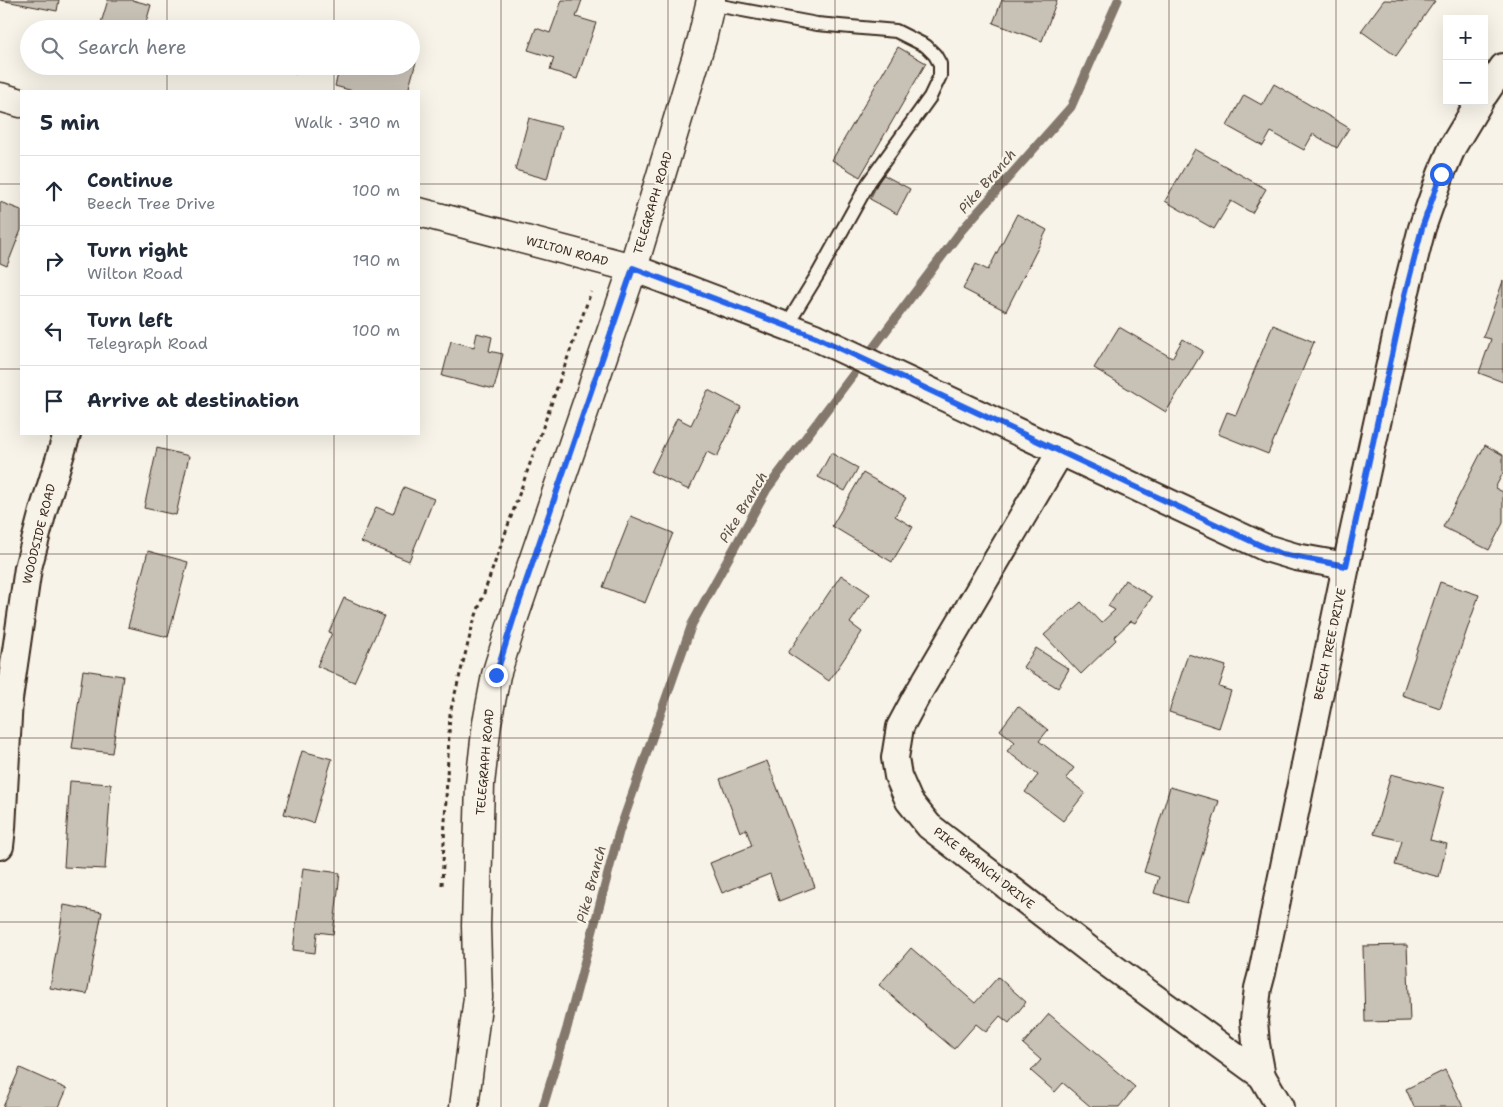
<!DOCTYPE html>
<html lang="en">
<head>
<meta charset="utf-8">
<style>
  :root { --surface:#fff; --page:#f6f6f7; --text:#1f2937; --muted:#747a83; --line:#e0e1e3 }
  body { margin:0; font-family:"Shantell Sans",sans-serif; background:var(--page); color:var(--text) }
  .controls { position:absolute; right:15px; top:15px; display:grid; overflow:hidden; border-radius:0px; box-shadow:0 5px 20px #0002 }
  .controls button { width:45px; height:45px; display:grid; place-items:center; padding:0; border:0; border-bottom:1px solid var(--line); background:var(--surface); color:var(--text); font:25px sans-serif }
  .stop { position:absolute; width:15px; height:15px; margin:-11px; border:4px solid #2563eb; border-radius:50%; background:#fff }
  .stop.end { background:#2563eb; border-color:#fff; box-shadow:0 1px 5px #0008 }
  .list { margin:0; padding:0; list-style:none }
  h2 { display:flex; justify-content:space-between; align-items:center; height:65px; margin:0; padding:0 20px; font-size:21px }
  h2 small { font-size:16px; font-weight:400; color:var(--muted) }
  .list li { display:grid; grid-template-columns:32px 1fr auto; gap:15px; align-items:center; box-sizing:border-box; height:70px; padding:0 20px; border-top:1px solid var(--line) }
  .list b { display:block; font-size:19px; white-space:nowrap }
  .list p { margin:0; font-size:16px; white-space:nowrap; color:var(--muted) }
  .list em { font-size:16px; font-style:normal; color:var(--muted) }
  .icon { flex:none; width:28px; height:28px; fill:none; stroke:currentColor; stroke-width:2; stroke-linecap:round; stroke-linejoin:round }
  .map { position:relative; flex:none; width:1503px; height:1107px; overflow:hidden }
  .search { position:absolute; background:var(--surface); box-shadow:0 5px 20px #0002; left:20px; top:20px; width:400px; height:55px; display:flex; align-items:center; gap:12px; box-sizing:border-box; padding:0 18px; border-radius:28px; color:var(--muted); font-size:19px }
  .panel { position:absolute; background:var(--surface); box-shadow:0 5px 20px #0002; left:20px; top:90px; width:400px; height:345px; border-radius:0px }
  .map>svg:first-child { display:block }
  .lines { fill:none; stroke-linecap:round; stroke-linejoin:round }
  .stream { stroke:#84786c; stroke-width:9 }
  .building { fill:#c8c1b6; stroke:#3b2a1e }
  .lane-casing { stroke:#3b2a1e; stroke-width:16 }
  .street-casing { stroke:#3b2a1e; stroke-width:30 }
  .secondary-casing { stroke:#3b2a1e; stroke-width:31 }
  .primary-casing { stroke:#3b2a1e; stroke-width:31 }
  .path { stroke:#3b2a1e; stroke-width:3; stroke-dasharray:4 4; stroke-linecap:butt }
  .lane { stroke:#f7f3e8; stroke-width:12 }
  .street { stroke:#f7f3e8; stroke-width:26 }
  .secondary { stroke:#f7f3e8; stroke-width:28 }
  .primary { stroke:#f7f3e8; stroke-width:28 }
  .route { stroke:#2563eb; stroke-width:6 }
  .grid { fill:none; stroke:#3b2a1e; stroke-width:1; stroke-opacity:0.55 }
  .labels { text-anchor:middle; stroke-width:4.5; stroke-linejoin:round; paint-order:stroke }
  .street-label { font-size:12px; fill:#3b2a1e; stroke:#f7f3e8 }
  .water-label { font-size:14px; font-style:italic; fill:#5f5145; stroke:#f7f3e8 }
</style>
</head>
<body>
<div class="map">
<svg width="1503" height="1107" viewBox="0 0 1503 1107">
  <rect width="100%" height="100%" fill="#f7f3e8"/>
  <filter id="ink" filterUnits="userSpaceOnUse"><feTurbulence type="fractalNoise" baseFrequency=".02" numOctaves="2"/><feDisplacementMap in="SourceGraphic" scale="10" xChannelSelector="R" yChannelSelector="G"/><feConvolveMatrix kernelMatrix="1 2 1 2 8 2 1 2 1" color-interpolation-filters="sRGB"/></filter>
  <g filter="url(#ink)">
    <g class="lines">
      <path class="stream" d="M543,1107L567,1028L619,832L692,624L767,489L961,231L1071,107L1118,0"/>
    </g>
    <g class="building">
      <path d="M0,0H59L57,11Z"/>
      <path d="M108,0H132L151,5L144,29H122L101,23Z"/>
      <path d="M562,0H582L576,17L596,23L577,79L550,70L554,58L528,50L536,28L550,33Z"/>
      <path d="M1002,0H1057L1042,41L993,23Z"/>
      <path d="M1384,0L1435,1L1396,56L1361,31Z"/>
      <path d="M231,24L248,29H229Z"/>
      <path d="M898,47L926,63L860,177L832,160Z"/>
      <path d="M411,60L416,62L408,91H353L335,86L340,66H411Z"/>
      <path d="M244,66H298L296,74L269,67L268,73Z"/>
      <path d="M1274,84L1349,128L1337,148L1313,134L1304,150L1271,132L1263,146L1227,126L1244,95L1262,105Z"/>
      <path d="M529,118L561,127L547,179L515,170Z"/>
      <path d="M1195,149L1266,189L1252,213L1231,201L1214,229L1165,201Z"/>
      <path d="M882,174L910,189L897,214L870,199Z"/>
      <path d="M0,202L21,210V230L7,266L0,263Z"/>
      <path d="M1017,214L1047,230L1006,311L963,289L976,264L988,270Z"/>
      <path d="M1503,281V382L1479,373L1491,339L1483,337Z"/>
      <path d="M1273,325L1314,342L1268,454L1218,434L1227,412L1236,415Z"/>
      <path d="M1119,327L1172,358L1183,339L1203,351L1166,412L1094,368Z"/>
      <path d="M477,333L492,337L489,351L503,354L494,389L442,376L451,341L474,347Z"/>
      <path d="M708,390L741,407L717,457L707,452L689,490L651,472L677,418L691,425Z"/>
      <path d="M1485,445L1503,455V473L1495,488L1503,492V523L1489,550L1443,527Z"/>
      <path d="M157,448L189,456L176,515L144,508Z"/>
      <path d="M831,453L858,468L845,491L818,477Z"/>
      <path d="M863,473L906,498L895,516L913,527L892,562L832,526Z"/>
      <path d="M404,487L434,499L409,561L361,542L376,507L393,514Z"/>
      <path d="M631,516L673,533L645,603L603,587Z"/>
      <path d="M148,551L188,562L168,637L128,627Z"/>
      <path d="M841,575L870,594L850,623L862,632L829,681L788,653Z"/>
      <path d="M1125,580L1152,597L1135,623L1131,621L1114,637L1116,640L1081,674L1044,635L1081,602L1101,623L1115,610L1108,606Z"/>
      <path d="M1440,582L1479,595L1440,708L1402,695Z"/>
      <path d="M344,598L384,616L354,682L317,666L332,633L329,632Z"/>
      <path d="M1036,648L1069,669L1058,688L1023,667Z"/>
      <path d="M1188,654L1226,666L1219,687L1231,691L1219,728L1169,712Z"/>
      <path d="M83,670L123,676L112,753L72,748Z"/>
      <path d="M1018,706L1048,730L1039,741L1074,768L1066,778L1085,793L1063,821L1025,792L1038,775L1007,751L1015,742L1000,730Z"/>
      <path d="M302,751L332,759L313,823L284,814Z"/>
      <path d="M767,761L815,887L779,901L770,874L722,893L710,863L752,846L746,829L740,832L720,779Z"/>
      <path d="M1391,774L1444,788L1430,840L1447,844L1439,877L1395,865L1402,841L1374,834Z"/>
      <path d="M70,781L111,784L105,869L64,867Z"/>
      <path d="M1170,787L1219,801L1187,903L1154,893L1159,877L1144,872Z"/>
      <path d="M303,868L340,873L333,934L317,932L315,953L293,950Z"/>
      <path d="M64,905L102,912L87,994L50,988Z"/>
      <path d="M1407,945L1410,1021L1365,1022L1363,946Z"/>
      <path d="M911,948L975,1003L998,977L1026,1002L1009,1023L1000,1016L986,1032L976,1024L954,1049L879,985Z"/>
      <path d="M1049,1014L1135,1087L1119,1107H1091L1063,1083L1055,1092L1031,1071L1041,1060L1023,1044Z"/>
      <path d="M20,1068L67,1089L59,1107H3Z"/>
      <path d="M1445,1070L1463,1107H1414L1406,1089Z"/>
    </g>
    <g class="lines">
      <defs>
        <path id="lane" d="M710,4L817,24L896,31L926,46L935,55L940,64V76L930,97L869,182L818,274L786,326"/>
        <g id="street">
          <path d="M1484,95L1503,67"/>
          <path d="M633,268L815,337L1266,548L1296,557L1346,566"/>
          <path d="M1061,451L916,697L900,727L895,758L898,776L909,801L929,826L1096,955L1262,1076"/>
          <path d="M0,846L2,828L9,699L28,568L43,511L67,434"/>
          <path d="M1280,1107L1262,1076L1256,1044L1254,1020L1258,988L1262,973L1346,566L1405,295L1422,228L1441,174L1453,146L1480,101"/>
        </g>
        <g id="secondary">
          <path d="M0,97L21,103"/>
          <path d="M419,212L633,268"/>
        </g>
        <path id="primary" d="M464,1107L478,998L476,926L480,784L487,723L496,675L514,617L633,268L702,39L711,0"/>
      </defs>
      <use href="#lane" class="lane-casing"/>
      <use href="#street" class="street-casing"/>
      <use href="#secondary" class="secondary-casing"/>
      <use href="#primary" class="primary-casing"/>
      <path class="path" d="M442,885L450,713L473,624L591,292"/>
      <use href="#lane" class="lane"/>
      <use href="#street" class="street"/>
      <use href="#secondary" class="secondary"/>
      <use href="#primary" class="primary"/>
    </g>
  </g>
  <g class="lines" filter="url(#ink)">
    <path class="route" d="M496,675L514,617L633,268L816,337L1266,548L1282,554L1346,566L1405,295L1422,228L1441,174"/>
  </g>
  <path class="grid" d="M167,0V29M334,0V29M501,0V1107M668,0V1107M835,0V1107M1002,0V1107M1169,0V1107M1336,0V1107M167,66V91M334,66V91M0,184H21M419,184H1503M0,369H21M419,369H1503M167,434V1107M334,434V1107M0,554H1503M0,738H1503M0,922H1503"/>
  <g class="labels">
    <g class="street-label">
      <text transform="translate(653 203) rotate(-73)" y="4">TELEGRAPH ROAD</text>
      <text transform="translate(567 251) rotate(15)" y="4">WILTON ROAD</text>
      <text transform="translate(39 534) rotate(-76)" y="4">WOODSIDE ROAD</text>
      <text transform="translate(1330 644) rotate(-78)" y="4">BEECH TREE DRIVE</text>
      <text transform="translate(485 762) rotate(-85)" y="4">TELEGRAPH ROAD</text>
      <text transform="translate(984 868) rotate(38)" y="4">PIKE BRANCH DRIVE</text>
    </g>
    <g class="water-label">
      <text transform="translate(987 181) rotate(-49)" y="5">Pike Branch</text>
      <text transform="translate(743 507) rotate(-59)" y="5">Pike Branch</text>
      <text transform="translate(591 884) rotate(-75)" y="5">Pike Branch</text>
    </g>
  </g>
</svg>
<div class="controls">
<button>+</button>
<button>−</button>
</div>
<div class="stop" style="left:1441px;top:174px"></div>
<div class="stop end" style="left:496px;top:675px"></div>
<div class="search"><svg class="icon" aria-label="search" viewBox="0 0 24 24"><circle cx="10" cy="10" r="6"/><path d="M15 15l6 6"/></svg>Search here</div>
<section class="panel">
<h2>5 min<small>Walk · 390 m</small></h2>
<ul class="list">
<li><svg class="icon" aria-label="ahead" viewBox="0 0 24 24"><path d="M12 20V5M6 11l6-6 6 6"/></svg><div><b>Continue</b><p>Beech Tree Drive</p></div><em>100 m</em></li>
<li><svg class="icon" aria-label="right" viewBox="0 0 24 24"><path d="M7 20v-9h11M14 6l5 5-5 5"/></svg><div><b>Turn right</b><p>Wilton Road</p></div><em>190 m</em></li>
<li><svg class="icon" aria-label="left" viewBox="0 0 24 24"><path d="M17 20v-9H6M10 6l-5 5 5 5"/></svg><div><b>Turn left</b><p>Telegraph Road</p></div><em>100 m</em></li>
<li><svg class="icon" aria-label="arrive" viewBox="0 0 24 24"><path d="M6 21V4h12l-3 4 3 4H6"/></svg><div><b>Arrive at destination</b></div></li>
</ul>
</section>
</div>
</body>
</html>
